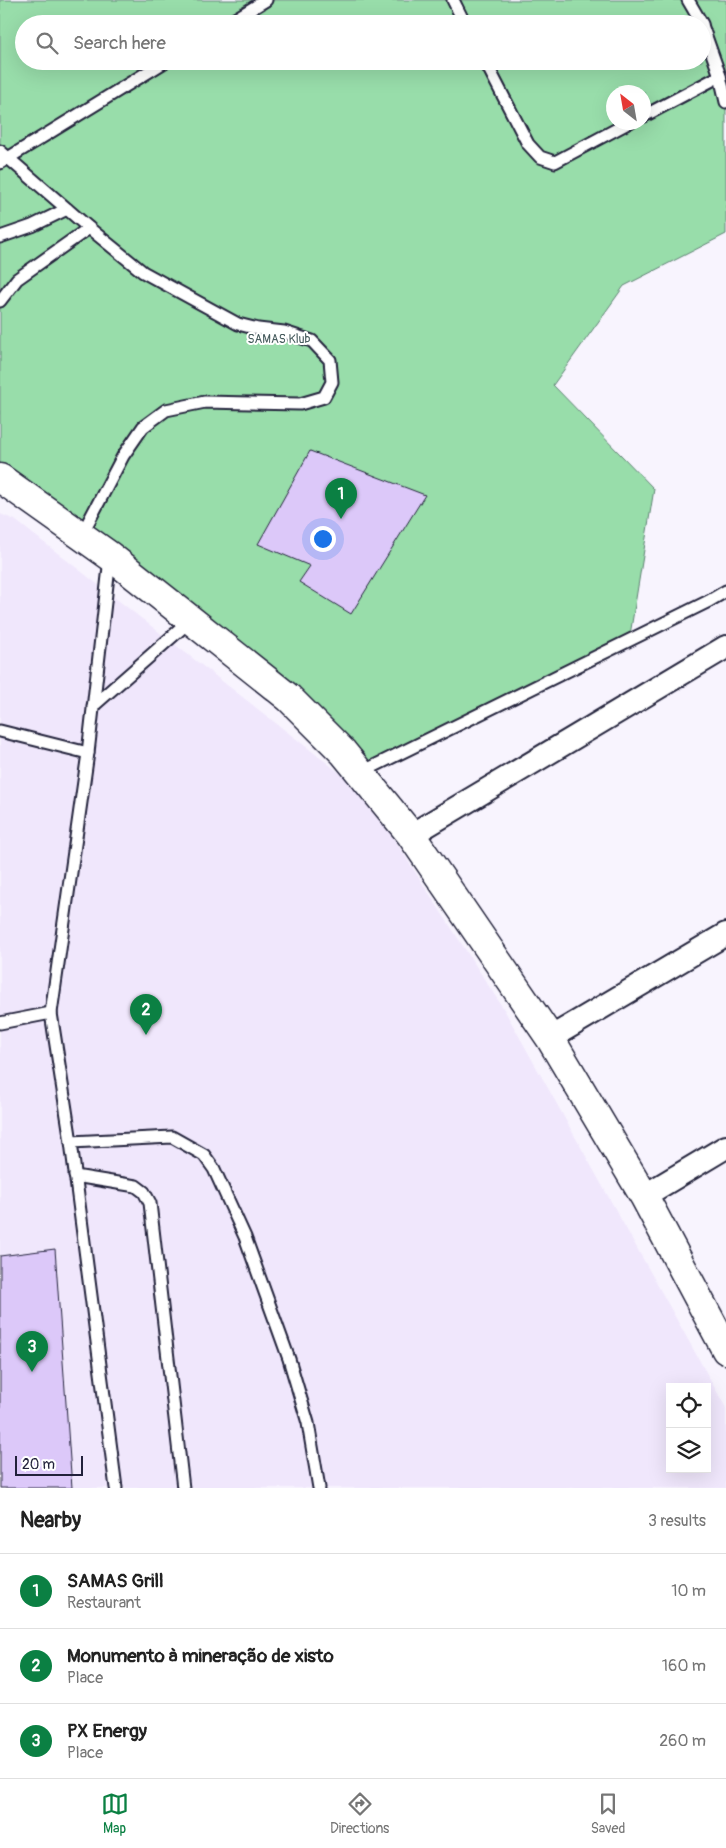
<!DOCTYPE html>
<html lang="en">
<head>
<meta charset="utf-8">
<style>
  :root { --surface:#fff; --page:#f2f2f2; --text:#222; --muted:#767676; --line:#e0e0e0; --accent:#0b8043 }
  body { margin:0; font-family:Pangolin,sans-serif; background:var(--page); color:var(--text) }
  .controls { position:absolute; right:15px; bottom:15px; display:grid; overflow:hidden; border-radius:0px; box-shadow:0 5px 20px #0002 }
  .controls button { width:45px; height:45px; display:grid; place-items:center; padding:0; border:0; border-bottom:1px solid var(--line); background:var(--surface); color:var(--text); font:25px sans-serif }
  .compass { position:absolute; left:606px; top:85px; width:45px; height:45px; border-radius:50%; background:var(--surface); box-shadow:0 5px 20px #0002; rotate:329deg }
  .scale { position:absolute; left:15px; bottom:12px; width:68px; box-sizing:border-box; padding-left:5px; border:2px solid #22223b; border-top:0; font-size:14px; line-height:18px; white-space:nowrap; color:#22223b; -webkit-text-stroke:4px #fff; paint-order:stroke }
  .you { position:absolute; left:322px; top:538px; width:18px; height:18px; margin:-12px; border:4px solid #fff; border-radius:50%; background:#1a73e8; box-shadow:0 0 0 8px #1a73e833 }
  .badge { display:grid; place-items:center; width:32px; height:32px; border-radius:50%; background:var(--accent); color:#fff; font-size:16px; font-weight:700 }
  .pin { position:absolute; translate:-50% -41px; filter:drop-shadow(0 1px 2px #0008) }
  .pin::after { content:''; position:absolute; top:26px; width:18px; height:15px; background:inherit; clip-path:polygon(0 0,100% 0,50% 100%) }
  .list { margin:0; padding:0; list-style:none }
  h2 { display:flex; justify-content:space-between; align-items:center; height:65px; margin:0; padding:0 20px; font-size:21px }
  h2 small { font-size:16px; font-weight:400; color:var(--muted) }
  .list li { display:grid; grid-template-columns:32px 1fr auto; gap:15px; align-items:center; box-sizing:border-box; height:75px; padding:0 20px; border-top:1px solid var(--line) }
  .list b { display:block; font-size:19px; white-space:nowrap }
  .list p { margin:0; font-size:16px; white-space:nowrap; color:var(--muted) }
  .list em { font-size:16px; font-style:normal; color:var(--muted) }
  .icon { flex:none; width:28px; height:28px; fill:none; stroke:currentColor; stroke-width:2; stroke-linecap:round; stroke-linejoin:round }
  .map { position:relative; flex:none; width:726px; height:1488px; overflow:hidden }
  .search { position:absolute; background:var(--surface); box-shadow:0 5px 20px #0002; left:15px; right:15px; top:15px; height:55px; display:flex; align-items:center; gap:12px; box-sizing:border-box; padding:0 18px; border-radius:28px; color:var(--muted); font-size:19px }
  .sheet { height:290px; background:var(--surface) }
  nav { display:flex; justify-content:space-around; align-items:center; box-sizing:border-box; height:70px; border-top:1px solid var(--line); background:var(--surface); font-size:14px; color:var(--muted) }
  nav a { display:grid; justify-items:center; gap:2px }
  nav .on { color:var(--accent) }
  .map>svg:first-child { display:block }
  .built { fill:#f0e7fc; fill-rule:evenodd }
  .green { fill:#98ddaa; stroke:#5d8072; fill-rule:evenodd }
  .building { fill:#dcc8f9; stroke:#22223b }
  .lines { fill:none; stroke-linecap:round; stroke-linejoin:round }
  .service-casing { stroke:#22223b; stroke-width:15 }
  .minor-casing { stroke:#22223b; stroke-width:26 }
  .primary-casing { stroke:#22223b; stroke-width:31 }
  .service { stroke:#fff; stroke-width:11 }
  .minor { stroke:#fff; stroke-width:22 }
  .primary { stroke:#fff; stroke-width:28 }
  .labels { text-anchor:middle; stroke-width:4; stroke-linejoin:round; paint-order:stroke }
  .park-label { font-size:12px; fill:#455a5c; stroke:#fff }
</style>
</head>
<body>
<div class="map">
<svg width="726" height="1488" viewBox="0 0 726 1488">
  <rect width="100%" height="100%" fill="#f8f4fe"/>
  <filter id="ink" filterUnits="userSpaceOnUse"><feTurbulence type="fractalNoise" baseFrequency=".02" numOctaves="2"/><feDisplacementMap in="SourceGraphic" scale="10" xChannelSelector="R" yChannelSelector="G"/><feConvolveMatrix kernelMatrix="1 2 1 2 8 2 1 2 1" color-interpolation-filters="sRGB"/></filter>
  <g filter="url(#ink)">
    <path class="built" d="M0,514L15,520L363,791L505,1011L726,1408V1488H0ZM670,1387H707V1469H670Z"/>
    <path class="green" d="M0,0H726V234L624,286L553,385L654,489L629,641L360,773L0,466ZM24,24H702V61H24ZM614,92H644V122H614Z"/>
    <g class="building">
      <path d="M310,451L425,495L351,614L299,582L310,566L258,544Z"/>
      <path d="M55,1249L72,1488H0V1256Z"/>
    </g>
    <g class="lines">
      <defs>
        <g id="service">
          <path d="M453,0L465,24"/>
          <path d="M688,0L702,24"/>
          <path d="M227,24L266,0"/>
          <path d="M485,61L528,144L540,157L555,162L630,122"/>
          <path d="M720,76L726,102"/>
          <path d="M644,116L720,76L702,25"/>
          <path d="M0,151L89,228L143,272L238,324L258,329L284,332L312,341L330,360L332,382L324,397L300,404L205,402L166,410L143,427L123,456L81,536"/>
          <path d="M0,163L166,61"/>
          <path d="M0,237L32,226L67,209"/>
          <path d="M0,301L17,279L89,228"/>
          <path d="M110,558L88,753L51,1013L71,1142L116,1488"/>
          <path d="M93,706L191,620"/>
          <path d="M0,731L88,753"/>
          <path d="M360,773L709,601L726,591"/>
          <path d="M0,1023L51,1013"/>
          <path d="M71,1142L172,1137L204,1155L214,1169L245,1237L289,1359L308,1423L319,1488"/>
          <path d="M75,1176L136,1186L144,1192L150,1203L183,1488"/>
        </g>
        <g id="minor">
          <path d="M411,835L726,647"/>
          <path d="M550,1038L726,934"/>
          <path d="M644,1196L726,1147"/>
        </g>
        <path id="primary" d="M0,478L110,556L191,620L289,698L343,752L411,835L550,1038L644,1196L726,1350"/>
      </defs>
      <use href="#service" class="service-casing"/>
      <use href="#minor" class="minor-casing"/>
      <use href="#primary" class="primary-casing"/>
      <use href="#service" class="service"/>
      <use href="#minor" class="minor"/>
      <use href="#primary" class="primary"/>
    </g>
  </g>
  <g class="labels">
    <g class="park-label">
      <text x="279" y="343">SAMAS Klub</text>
    </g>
  </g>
</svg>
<div class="controls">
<button><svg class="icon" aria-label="locate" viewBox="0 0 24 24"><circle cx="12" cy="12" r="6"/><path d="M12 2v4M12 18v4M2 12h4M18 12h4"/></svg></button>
<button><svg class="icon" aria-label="layers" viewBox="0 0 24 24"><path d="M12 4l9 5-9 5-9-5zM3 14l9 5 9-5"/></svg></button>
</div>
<svg class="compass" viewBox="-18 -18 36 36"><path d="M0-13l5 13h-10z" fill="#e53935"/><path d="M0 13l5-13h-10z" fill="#767676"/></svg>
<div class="scale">20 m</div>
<div class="you"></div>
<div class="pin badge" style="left:341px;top:519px">1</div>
<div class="pin badge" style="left:146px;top:1035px">2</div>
<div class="pin badge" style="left:32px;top:1372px">3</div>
<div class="search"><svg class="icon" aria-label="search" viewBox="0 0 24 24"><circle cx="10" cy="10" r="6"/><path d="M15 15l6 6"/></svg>Search here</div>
</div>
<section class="sheet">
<h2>Nearby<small>3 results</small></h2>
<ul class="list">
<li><span class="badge">1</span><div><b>SAMAS Grill</b><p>Restaurant</p></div><em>10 m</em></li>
<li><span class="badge">2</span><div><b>Monumento à mineração de xisto</b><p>Place</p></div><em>160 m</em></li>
<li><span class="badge">3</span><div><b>PX Energy</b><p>Place</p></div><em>260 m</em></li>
</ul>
</section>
<nav>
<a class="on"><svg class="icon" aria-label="map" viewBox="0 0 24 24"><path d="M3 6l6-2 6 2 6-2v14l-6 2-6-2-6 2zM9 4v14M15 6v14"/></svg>Map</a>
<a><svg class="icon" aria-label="directions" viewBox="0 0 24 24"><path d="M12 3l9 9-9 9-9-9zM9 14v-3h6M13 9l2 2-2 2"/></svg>Directions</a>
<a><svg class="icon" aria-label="saved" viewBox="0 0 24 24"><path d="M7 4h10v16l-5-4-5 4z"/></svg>Saved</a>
</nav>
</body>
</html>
